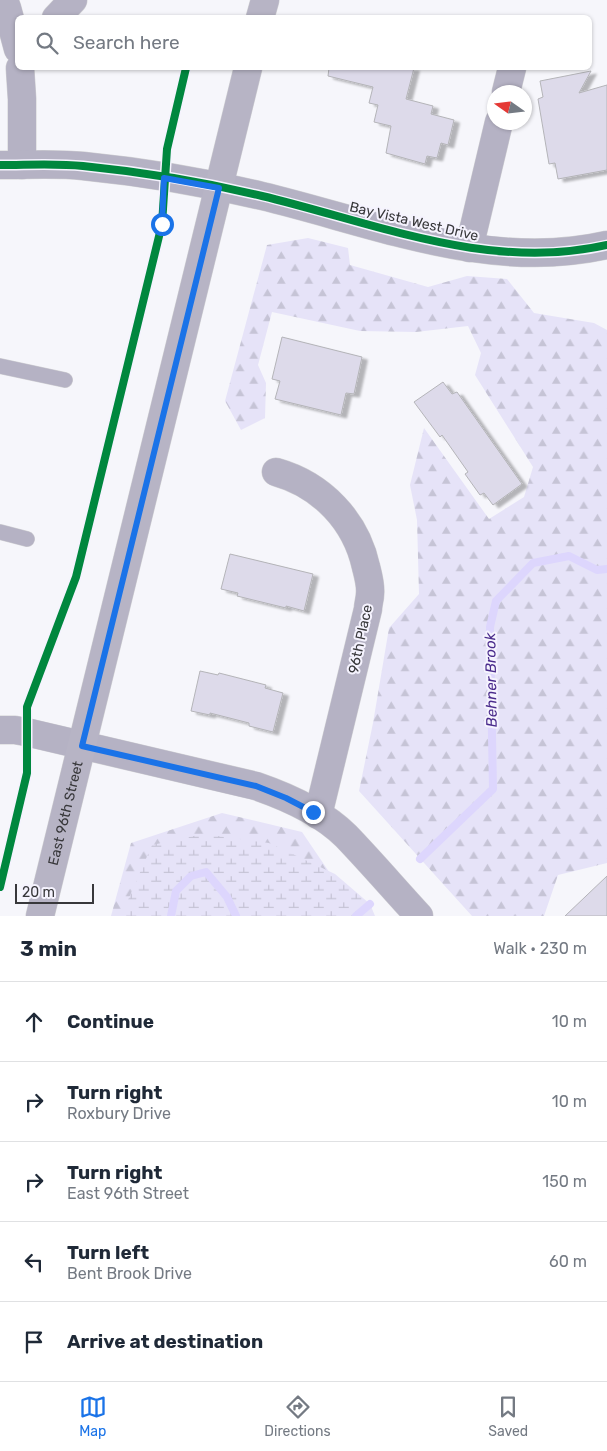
<!DOCTYPE html>
<html lang="en">
<head>
<meta charset="utf-8">
<style>
  :root { --surface:#fff; --page:#f6f6f7; --text:#1f2937; --muted:#747a83; --line:#e0e1e3; --accent:#1a73e8 }
  body { margin:0; font-family:Rubik,sans-serif; background:var(--page); color:var(--text) }
  .compass { position:absolute; left:487px; top:85px; width:45px; height:45px; border-radius:50%; background:var(--surface); box-shadow:0 1px 4px #0004; rotate:284deg }
  .scale { position:absolute; left:15px; bottom:12px; width:79px; box-sizing:border-box; padding-left:5px; border:2px solid #38383b; border-top:0; font-size:14px; line-height:18px; white-space:nowrap; color:#38383b; -webkit-text-stroke:4px #f5f3fe; paint-order:stroke }
  .stop { position:absolute; width:15px; height:15px; margin:-11px; border:4px solid #1a73e8; border-radius:50%; background:#fff }
  .stop.end { background:#1a73e8; border-color:#fff; box-shadow:0 1px 5px #0008 }
  .list { margin:0; padding:0; list-style:none }
  h2 { display:flex; justify-content:space-between; align-items:center; height:65px; margin:0; padding:0 20px; font-size:21px }
  h2 small { font-size:16px; font-weight:400; color:var(--muted) }
  .list li { display:grid; grid-template-columns:32px 1fr auto; gap:15px; align-items:center; box-sizing:border-box; height:80px; padding:0 20px; border-top:1px solid var(--line) }
  .list b { display:block; font-size:19px; white-space:nowrap }
  .list p { margin:0; font-size:16px; white-space:nowrap; color:var(--muted) }
  .list em { font-size:16px; font-style:normal; color:var(--muted) }
  .icon { flex:none; width:28px; height:28px; fill:none; stroke:currentColor; stroke-width:2; stroke-linecap:round; stroke-linejoin:round }
  .map { position:relative; flex:none; width:607px; height:916px; overflow:hidden }
  .search { position:absolute; background:var(--surface); box-shadow:0 1px 4px #0004; left:15px; right:15px; top:15px; height:55px; display:flex; align-items:center; gap:12px; box-sizing:border-box; padding:0 18px; border-radius:8px; color:var(--muted); font-size:19px }
  .sheet { height:465px; background:var(--surface) }
  nav { display:flex; justify-content:space-around; align-items:center; box-sizing:border-box; height:70px; border-top:1px solid var(--line); background:var(--surface); font-size:14px; color:var(--muted) }
  nav a { display:grid; justify-items:center; gap:2px }
  nav .on { color:var(--accent) }
  .map>svg:first-child { display:block }
  .forest { fill:url(#forest-firs) }
  .wetland { fill:url(#wetland-marsh) }
  .lines { fill:none; stroke-linecap:round; stroke-linejoin:round }
  .stream { stroke:#ddd6fd; stroke-width:8 }
  .building { fill:#dddaea; stroke:#b4b4b8; filter:url(#shadow) }
  .service-casing { stroke:#d1d1d4; stroke-width:16 }
  .minor-casing { stroke:#d1d1d4; stroke-width:29 }
  .primary-casing { stroke:#d1d1d4; stroke-width:29 }
  .service { stroke:#b5b2c4; stroke-width:15 }
  .minor { stroke:#b5b2c4; stroke-width:28 }
  .primary { stroke:#b7b4c5; stroke-width:28 }
  .cycleway-casing { stroke:#f5f3fe; stroke-width:11 }
  .cycleway { stroke:#00873e; stroke-width:8 }
  .route { stroke:#1a73e8; stroke-width:6 }
  .labels { text-anchor:middle; stroke-width:4; stroke-linejoin:round; paint-order:stroke }
  .street-label { font-size:14px; fill:#38383b; stroke:#f5f3fe }
  .water-label { font-size:15px; font-style:italic; fill:#4a2b8c; stroke:#f5f3fe }
</style>
</head>
<body>
<div class="map">
<svg width="607" height="916" viewBox="0 0 607 916">
  <defs>
    <pattern id="forest-firs" width="22" height="20" patternUnits="userSpaceOnUse" patternTransform="scale(1.25)"><rect width="22" height="20" fill="#e6e3f8"/><path d="M5 1l3.5 6h-7zM16 11l3.5 6h-7z" fill="#c6c4d6"/></pattern>
    <pattern id="wetland-marsh" width="20" height="14" patternUnits="userSpaceOnUse" patternTransform="scale(1.25)"><rect width="20" height="14" fill="#e6e3f8"/><path d="M1 5h8M5 5V1M11 12h8M15 12V8" fill="none" stroke="#c6c4d6"/></pattern>
    <filter id="shadow"><feDropShadow dx="5.5" dy="3" stdDeviation="1" flood-color="#0004"/></filter>
  </defs>
  <rect width="100%" height="100%" fill="#f6f6fb"/>
  <g class="forest">
    <path d="M308,238L348,248L350,265L428,287L467,276L507,279L534,313L594,323L607,330V863L558,875L544,916H472L359,791L373,723L389,628L419,594L417,520L410,485L424,428L489,519L524,497L533,467L475,375L481,353L468,326L416,332L360,331L272,312L258,365L266,383L265,418L241,430L225,401L267,245Z"/>
    <path d="M222,813L302,832L359,916H111L131,843Z"/>
  </g>
  <path class="wetland" d="M203,834L269,843L335,874L370,904L375,916H121L152,845Z"/>
  <g class="lines">
    <g class="stream">
      <path d="M420,859L493,789L490,627L496,601L533,563L569,556L597,570L607,569"/>
      <path d="M171,916L176,891L191,876L206,872L227,897L236,916"/>
      <path d="M356,916L370,904"/>
    </g>
  </g>
  <g class="building">
    <path d="M329,68H414L406,99L433,106L431,114L454,120L448,145L441,143L437,158L427,156L425,164L386,153L391,126L374,122L378,105L369,103L373,87L328,76Z"/>
    <path d="M591,71L579,93L607,85V170L558,179L555,163L549,164L538,99L543,97L540,81Z"/>
    <path d="M282,337L362,357L354,394L346,393L341,415L275,399L280,381L272,379Z"/>
    <path d="M443,382L452,394L457,392L522,484L493,505L484,493L480,495L465,474L468,472L442,435L440,437L414,402Z"/>
    <path d="M230,554L313,574L304,611L286,606V608L237,596L238,593L221,589Z"/>
    <path d="M200,671L218,675L219,673L266,685L265,688L283,693L273,732L249,726V723L210,713V715L191,711Z"/>
    <path d="M607,876V916H565Z"/>
  </g>
  <g class="lines">
    <defs>
      <g id="service">
        <path d="M0,366L65,380"/>
        <path d="M0,532L27,539"/>
      </g>
      <g id="minor">
        <path d="M4,0L7,8L18,49"/>
        <path d="M56,18L73,0"/>
        <path d="M20,68L22,99V165"/>
        <path d="M506,92L512,68"/>
        <path d="M0,165C27,165 56,163 83,166C143,172 204,182 262,196C375,223 489,272 607,245"/>
        <path d="M469,248L499,122"/>
        <path d="M276,472C322,485 356,521 366,567C368,575 371,585 370,594C370,599 368,604 368,609L318,815"/>
        <path d="M0,730H15L26,732L256,786C288,797 322,812 346,836C371,862 395,890 419,916"/>
      </g>
      <g id="primary">
        <path d="M260,18L265,0"/>
        <path id="s1" d="M40,916L248,68"/>
      </g>
    </defs>
    <use href="#service" class="service-casing"/>
    <use href="#minor" class="minor-casing"/>
    <use href="#primary" class="primary-casing"/>
    <use href="#service" class="service"/>
    <use href="#minor" class="minor"/>
    <use href="#primary" class="primary"/>
    <defs>
      <g id="cycleway">
        <path d="M0,165C27,165 56,163 83,166C143,172 204,182 262,196C375,223 489,272 607,245"/>
        <path d="M0,887L27,773V707L76,577L162,224L167,149L186,68"/>
      </g>
    </defs>
    <use href="#cycleway" class="cycleway-casing"/>
    <use href="#cycleway" class="cycleway"/>
  </g>
  <g class="lines">
    <path class="route" d="M162,224L164,178L219,188L82,746L256,786L286,798L313,812"/>
  </g>
  <g class="labels">
    <g class="street-label">
      <text transform="translate(414 221) rotate(13)" y="5">Bay Vista West Drive</text>
      <text transform="translate(360 639) rotate(-78)" y="5">96th Place</text>
      <text dy="5" stroke="none"><textPath href="#s1" startOffset="106">East 96th Street</textPath></text>
    </g>
    <g class="water-label">
      <text transform="translate(491 680) rotate(-91)" y="5">Behner Brook</text>
    </g>
  </g>
</svg>
<svg class="compass" viewBox="-18 -18 36 36"><path d="M0-13l5 13h-10z" fill="#e53935"/><path d="M0 13l5-13h-10z" fill="#747a83"/></svg>
<div class="scale">20 m</div>
<div class="stop" style="left:162px;top:224px"></div>
<div class="stop end" style="left:313px;top:812px"></div>
<div class="search"><svg class="icon" aria-label="search" viewBox="0 0 24 24"><circle cx="10" cy="10" r="6"/><path d="M15 15l6 6"/></svg>Search here</div>
</div>
<section class="sheet">
<h2>3 min<small>Walk · 230 m</small></h2>
<ul class="list">
<li><svg class="icon" aria-label="ahead" viewBox="0 0 24 24"><path d="M12 20V5M6 11l6-6 6 6"/></svg><div><b>Continue</b></div><em>10 m</em></li>
<li><svg class="icon" aria-label="right" viewBox="0 0 24 24"><path d="M7 20v-9h11M14 6l5 5-5 5"/></svg><div><b>Turn right</b><p>Roxbury Drive</p></div><em>10 m</em></li>
<li><svg class="icon" aria-label="right" viewBox="0 0 24 24"><path d="M7 20v-9h11M14 6l5 5-5 5"/></svg><div><b>Turn right</b><p>East 96th Street</p></div><em>150 m</em></li>
<li><svg class="icon" aria-label="left" viewBox="0 0 24 24"><path d="M17 20v-9H6M10 6l-5 5 5 5"/></svg><div><b>Turn left</b><p>Bent Brook Drive</p></div><em>60 m</em></li>
<li><svg class="icon" aria-label="arrive" viewBox="0 0 24 24"><path d="M6 21V4h12l-3 4 3 4H6"/></svg><div><b>Arrive at destination</b></div></li>
</ul>
</section>
<nav>
<a class="on"><svg class="icon" aria-label="map" viewBox="0 0 24 24"><path d="M3 6l6-2 6 2 6-2v14l-6 2-6-2-6 2zM9 4v14M15 6v14"/></svg>Map</a>
<a><svg class="icon" aria-label="directions" viewBox="0 0 24 24"><path d="M12 3l9 9-9 9-9-9zM9 14v-3h6M13 9l2 2-2 2"/></svg>Directions</a>
<a><svg class="icon" aria-label="saved" viewBox="0 0 24 24"><path d="M7 4h10v16l-5-4-5 4z"/></svg>Saved</a>
</nav>
</body>
</html>
